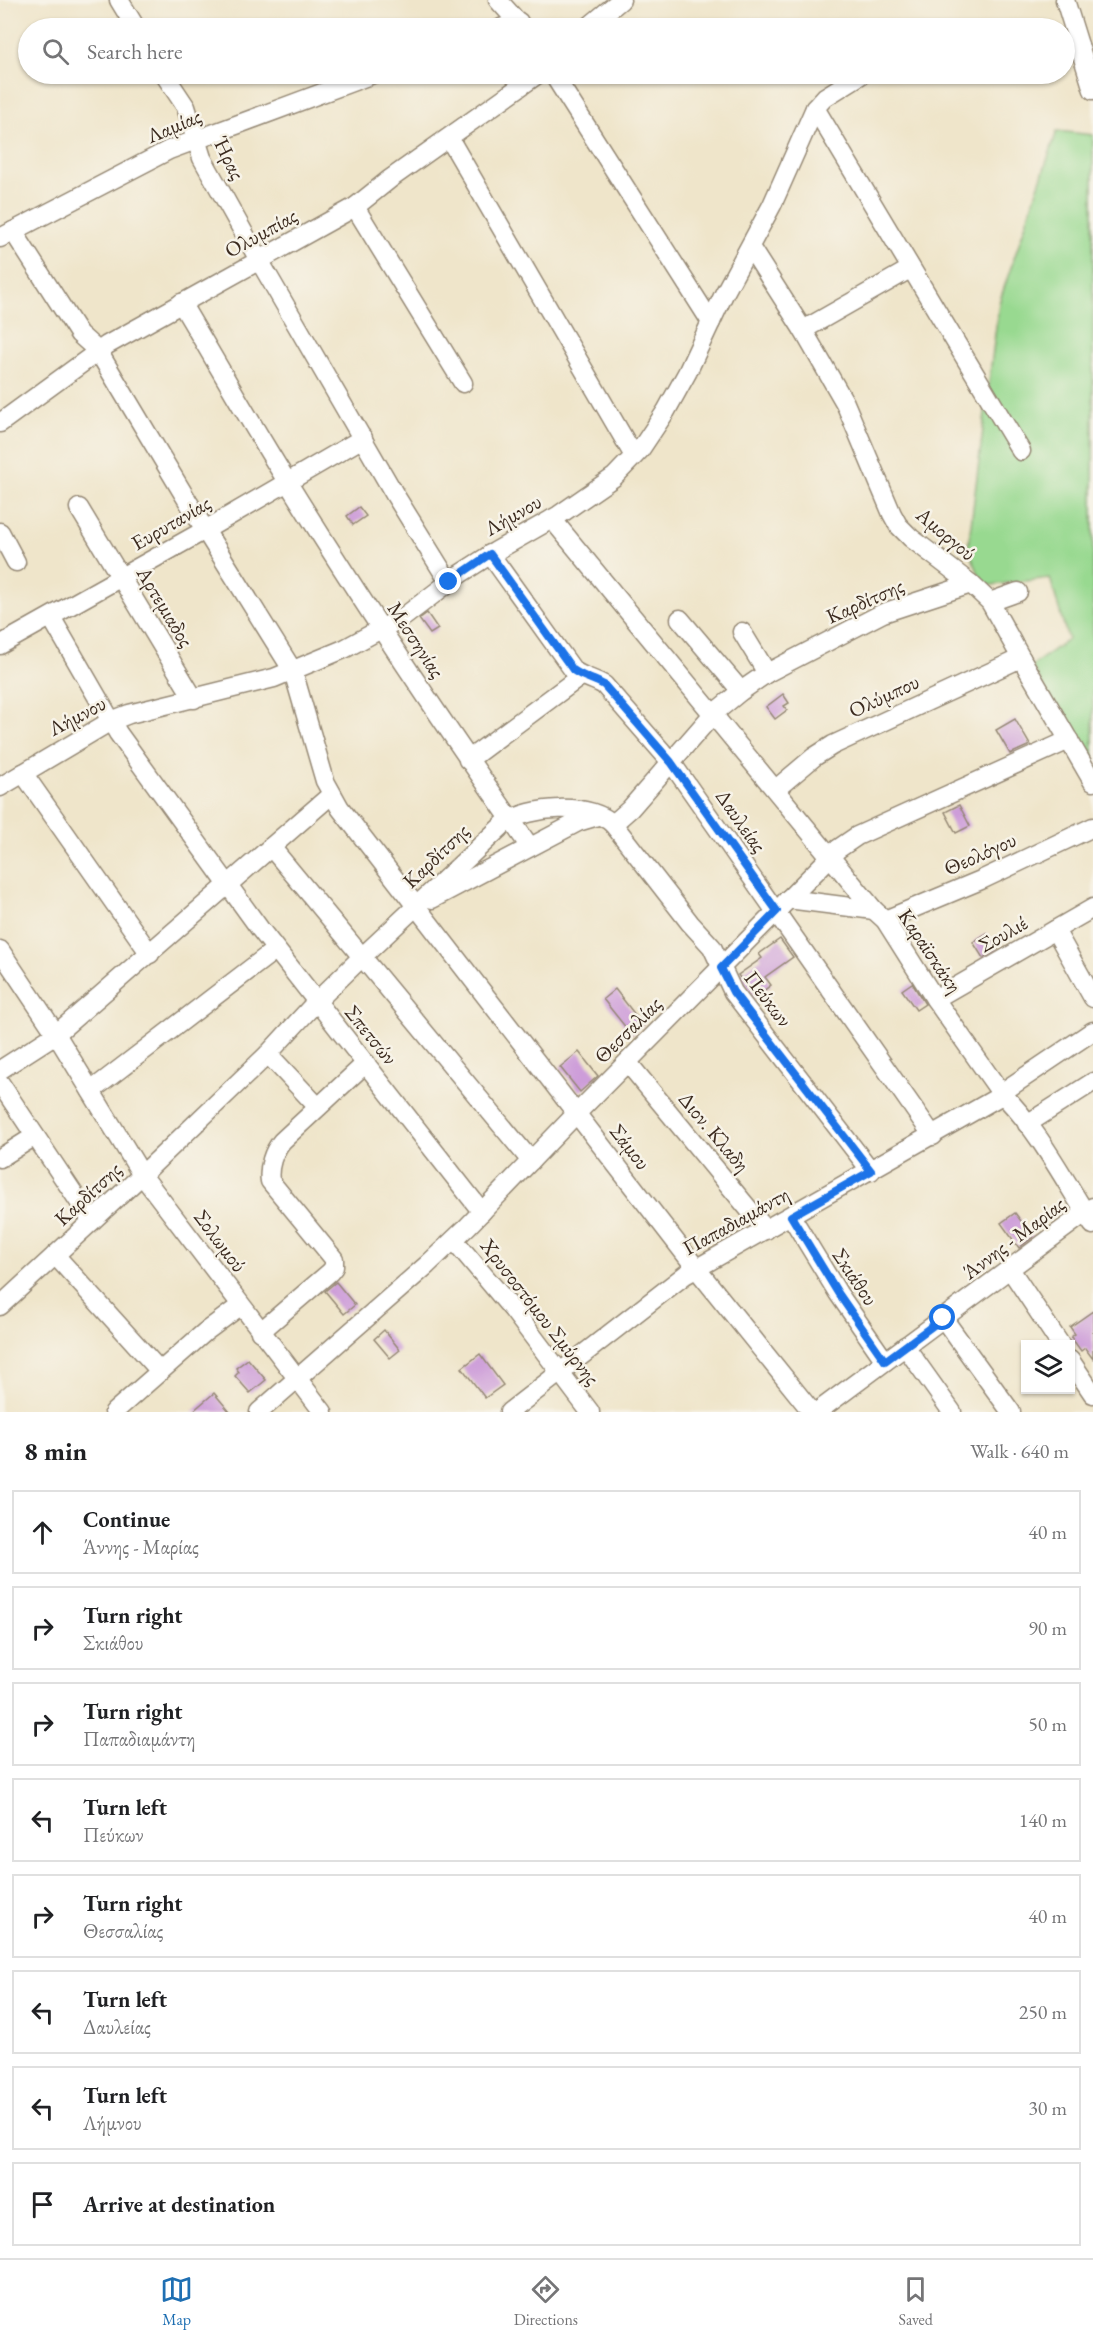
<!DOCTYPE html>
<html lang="en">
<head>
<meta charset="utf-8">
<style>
  :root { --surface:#fff; --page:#f6f6f6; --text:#202124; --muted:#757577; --line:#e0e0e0; --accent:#1f6fb2 }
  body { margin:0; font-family:"EB Garamond",serif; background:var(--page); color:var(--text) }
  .controls { position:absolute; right:18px; bottom:18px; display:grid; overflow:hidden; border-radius:0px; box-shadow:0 2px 4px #0004 }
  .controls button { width:54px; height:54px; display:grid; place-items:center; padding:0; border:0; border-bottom:2px solid var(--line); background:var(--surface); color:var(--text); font:30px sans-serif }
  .stop { position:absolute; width:18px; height:18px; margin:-14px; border:4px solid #1a73e8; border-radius:50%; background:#fff }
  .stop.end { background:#1a73e8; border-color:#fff; box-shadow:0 2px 6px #0008 }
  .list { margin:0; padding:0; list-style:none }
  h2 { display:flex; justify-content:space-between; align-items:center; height:78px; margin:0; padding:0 24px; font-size:26px }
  h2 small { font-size:20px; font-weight:400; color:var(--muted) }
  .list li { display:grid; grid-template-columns:39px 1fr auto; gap:18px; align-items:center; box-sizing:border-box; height:84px; margin:0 12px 12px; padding:0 12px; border:2px solid var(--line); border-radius:0px }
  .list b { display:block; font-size:22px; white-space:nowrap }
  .list p { margin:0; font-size:20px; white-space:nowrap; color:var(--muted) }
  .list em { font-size:20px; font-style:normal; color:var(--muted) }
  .icon { flex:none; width:33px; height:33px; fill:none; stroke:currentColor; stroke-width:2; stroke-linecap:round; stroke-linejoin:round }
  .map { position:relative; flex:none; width:1093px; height:1412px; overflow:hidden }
  .search { position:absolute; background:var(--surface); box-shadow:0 2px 4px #0004; left:18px; right:18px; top:18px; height:66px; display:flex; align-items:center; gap:15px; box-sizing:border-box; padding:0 21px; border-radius:33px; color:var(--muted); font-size:22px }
  .sheet { height:846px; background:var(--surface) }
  nav { display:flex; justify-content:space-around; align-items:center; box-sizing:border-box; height:84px; border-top:2px solid var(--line); background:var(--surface); font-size:16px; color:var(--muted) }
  nav a { display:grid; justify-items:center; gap:3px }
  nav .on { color:var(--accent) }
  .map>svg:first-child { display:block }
  .green { fill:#98d990; stroke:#6a8257; stroke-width:1.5 }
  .building { fill:#cd9dd9 }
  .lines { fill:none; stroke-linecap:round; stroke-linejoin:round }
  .minor-casing { stroke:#958874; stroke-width:21 }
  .minor { stroke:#fff; stroke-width:18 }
  .route { stroke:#1a73e8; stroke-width:8 }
  .labels { text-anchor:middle; stroke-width:5; stroke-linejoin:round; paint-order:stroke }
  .street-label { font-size:21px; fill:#3b2a1e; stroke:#f7f3e8 }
</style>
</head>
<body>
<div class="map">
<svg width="1093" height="1412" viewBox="0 0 1093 1412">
  <rect width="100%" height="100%" fill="#f7f3e8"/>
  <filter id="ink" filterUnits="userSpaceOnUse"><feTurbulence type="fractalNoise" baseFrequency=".0167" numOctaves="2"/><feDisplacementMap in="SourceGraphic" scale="12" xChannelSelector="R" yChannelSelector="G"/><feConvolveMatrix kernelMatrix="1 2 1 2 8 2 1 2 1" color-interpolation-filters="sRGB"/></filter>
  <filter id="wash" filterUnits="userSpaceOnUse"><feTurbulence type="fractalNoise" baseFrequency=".008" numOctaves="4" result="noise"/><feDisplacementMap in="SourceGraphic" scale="24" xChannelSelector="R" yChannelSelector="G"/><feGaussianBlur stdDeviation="1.35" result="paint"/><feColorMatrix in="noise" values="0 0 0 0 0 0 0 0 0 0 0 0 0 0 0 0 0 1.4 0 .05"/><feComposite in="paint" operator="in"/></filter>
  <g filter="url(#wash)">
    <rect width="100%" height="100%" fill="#efe5ca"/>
    <path class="green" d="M1057,131L1093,135V777L1032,666L1068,639L1050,578L984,586L968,548L999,303Z"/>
    <g id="blocks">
      <g class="building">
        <path d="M359,507L366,516L353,525L347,516Z"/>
        <path d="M427,613L438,629L430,634L419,619Z"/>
        <path d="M783,694L789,703L784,706L787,710L775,719L766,707Z"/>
        <path d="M1015,719L1030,745L1010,754L996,730Z"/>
        <path d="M959,805L970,826L956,833L945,812Z"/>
        <path d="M987,933L998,949L983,958L973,942Z"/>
        <path d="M780,939L793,957L765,977L771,985L754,998L738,975L762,958L759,954Z"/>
        <path d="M912,983L925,1004L916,1010L902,990Z"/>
        <path d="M615,989L643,1025L631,1034L603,999Z"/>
        <path d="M579,1052L598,1076L580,1092L560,1067Z"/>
        <path d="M1015,1213L1033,1237L1019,1248L1001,1223Z"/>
        <path d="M336,1282L355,1305L344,1314L325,1291Z"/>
        <path d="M1093,1311V1359L1085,1348L1081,1351L1071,1337L1075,1334L1070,1327Z"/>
        <path d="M384,1330L400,1350L390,1358L374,1339Z"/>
        <path d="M480,1354L503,1385L485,1398L462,1368Z"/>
        <path d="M248,1359L266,1380L250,1393L235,1376L239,1372L236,1368Z"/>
        <path d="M214,1393L230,1412H192Z"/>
      </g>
    </g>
  </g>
  <g filter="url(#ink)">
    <use href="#blocks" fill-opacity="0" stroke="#958874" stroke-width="1.5"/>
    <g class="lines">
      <defs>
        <g id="minor">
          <path d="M119,0L136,28"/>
          <path d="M498,0L523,28"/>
          <path d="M501,28L519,22"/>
          <path d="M587,28L621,0"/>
          <path d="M1079,45L1093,90"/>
          <path d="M1064,48L1079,45L1065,0"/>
          <path d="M164,74L186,107L202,158L259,260L395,495L449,582"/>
          <path d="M553,74L711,322"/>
          <path d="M815,108L1021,451"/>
          <path d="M449,138L634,456"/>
          <path d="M355,207L463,383"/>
          <path d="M13,231L79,334L98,351L205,530L293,671L325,781L340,808L696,1268L812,1412"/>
          <path d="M0,238L169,150L373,74"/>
          <path d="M750,247L803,330L845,403L892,514L898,525L911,538L971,584L990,602L1021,658L1093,782"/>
          <path d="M181,303C217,363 251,424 288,483C365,607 446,728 530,847"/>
          <path d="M803,330L910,269"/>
          <path d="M0,423L107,345L355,207L390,179L538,74"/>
          <path d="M79,508L194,699"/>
          <path d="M552,519L874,910L885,920L935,999L1001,1093C1037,1127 1066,1183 1093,1225"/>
          <path d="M0,532L16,562"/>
          <path d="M490,554L573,670C582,677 594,679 604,685L671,762L933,1136"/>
          <path d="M990,602L1018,592"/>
          <path d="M51,617L118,733L260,929L482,1212"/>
          <path d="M680,619L741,691"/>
          <path d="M742,632L767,673"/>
          <path d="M0,645L205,530L363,438"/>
          <path d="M468,760L581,676"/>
          <path d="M23,773L150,954"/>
          <path d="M0,787L111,721L129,714L274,678L344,649L405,616L460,574L496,551L559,515L614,477L640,450L666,411L687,373L724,294L772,205L815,108L825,97L862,74"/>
          <path d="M776,789L814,757L833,745L1021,658"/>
          <path d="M613,824L690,923L712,947L733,992L871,1171"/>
          <path d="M271,847L531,1161"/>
          <path d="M432,899L578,822L598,816"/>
          <path d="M788,899L874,910"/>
          <path d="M885,920L981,880L1093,827"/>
          <path d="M1055,930L1093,998"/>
          <path d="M0,950L56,1034L142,1175L323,1412"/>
          <path d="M935,999L1093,908"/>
          <path d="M268,1054L318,1107"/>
          <path d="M628,1063L766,1230"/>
          <path d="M0,1070L56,1034L331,795"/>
          <path d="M0,1083L92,1221"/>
          <path d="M91,1091L275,950"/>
          <path d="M1001,1093L1093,1031"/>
          <path d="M1027,1124L1093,1082"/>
          <path d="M0,1158L35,1136"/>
          <path d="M791,1216L838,1293L885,1361"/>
          <path d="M454,1240L513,1310L590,1412"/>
          <path d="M55,1255L160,1371"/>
          <path d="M1010,1269L1060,1344"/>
          <path d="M0,1306L142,1175L268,1054L316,1002L362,957L505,823C531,806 588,802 613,824L630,809L713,714L741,691L767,673L883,613L971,584"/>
          <path d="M943,1318L1011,1412"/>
          <path d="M260,1332L330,1272L334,1267V1259L270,1181C268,1167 273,1152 282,1141L366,1063"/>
          <path d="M905,1346L952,1412"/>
          <path d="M1070,1360L1093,1394"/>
          <path d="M114,1412L205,1332L240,1306"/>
          <path d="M259,1412L427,1265L468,1226L576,1114L838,849L857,836L1069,740"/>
          <path d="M509,1412L685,1275L1002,1095"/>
          <path d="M817,1412L1093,1207"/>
        </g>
      </defs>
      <use href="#minor" class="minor-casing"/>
      <use href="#minor" class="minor"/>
    </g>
  </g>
  <g class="lines" filter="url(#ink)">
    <path class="route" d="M449,582L490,554L573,670C582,677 594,679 604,685L671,762L777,911L721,968L733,992L871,1171L791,1216L838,1293L885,1361L943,1318"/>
  </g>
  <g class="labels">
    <g class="street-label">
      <text transform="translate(174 126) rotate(-23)" y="7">Λαμίας</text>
      <text transform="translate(229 158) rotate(64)" y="7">Ήρας</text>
      <text transform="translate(261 233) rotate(-29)" y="7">Ολυμπίας</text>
      <text transform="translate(513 515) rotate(-30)" y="7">Λήμνου</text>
      <text transform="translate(171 523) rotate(-30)" y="7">Ευρυτανίας</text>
      <text transform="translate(946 534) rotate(40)" y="7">Αμοργού</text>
      <text transform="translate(865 601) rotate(-24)" y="7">Καρδίτσης</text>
      <text transform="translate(165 607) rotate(59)" y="7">Αρτεμιαδος</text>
      <text transform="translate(416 640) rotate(57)" y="7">Μεσσηνίας</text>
      <text transform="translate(884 696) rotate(-25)" y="7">Ολύμπου</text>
      <text transform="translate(77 716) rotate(-28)" y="7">Λήμνου</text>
      <text transform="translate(741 821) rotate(55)" y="7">Δαυλείας</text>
      <text transform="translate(980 854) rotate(-24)" y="7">Θεολόγου</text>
      <text transform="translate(436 856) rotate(-44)" y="7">Καρδίτσης</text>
      <text transform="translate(1003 934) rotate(-30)" y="7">Σουλιέ</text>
      <text transform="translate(930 951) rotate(56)" y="7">Καραϊσκάκη</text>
      <text transform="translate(768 999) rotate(53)" y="7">Πεύκων</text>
      <text transform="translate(628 1030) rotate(-45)" y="7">Θεσσαλίας</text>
      <text transform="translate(371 1035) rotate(51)" y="7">Σπετσών</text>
      <text transform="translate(714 1132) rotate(50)" y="7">Διον. Κλαδη</text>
      <text transform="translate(630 1147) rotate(52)" y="7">Σάμου</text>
      <text transform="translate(88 1194) rotate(-43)" y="7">Καρδίτσης</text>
      <text transform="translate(736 1221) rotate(-29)" y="7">Παπαδιαμάντη</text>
      <text transform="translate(1014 1238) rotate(-37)" y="7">Άννης - Μαρίας</text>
      <text transform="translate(220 1241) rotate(53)" y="7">Σολωμού</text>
      <text transform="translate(855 1277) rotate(56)" y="7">Σκιάθου</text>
      <text transform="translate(540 1312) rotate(52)" y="7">Χρυσοστόμου Σμύρνης</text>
    </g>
  </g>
</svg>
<div class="controls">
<button><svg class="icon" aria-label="layers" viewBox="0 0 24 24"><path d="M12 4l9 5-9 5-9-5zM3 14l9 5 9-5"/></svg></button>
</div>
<div class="stop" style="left:943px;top:1318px"></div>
<div class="stop end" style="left:449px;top:582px"></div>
<div class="search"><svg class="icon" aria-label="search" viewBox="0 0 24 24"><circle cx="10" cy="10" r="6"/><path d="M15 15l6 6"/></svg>Search here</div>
</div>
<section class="sheet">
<h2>8 min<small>Walk · 640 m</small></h2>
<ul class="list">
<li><svg class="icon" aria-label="ahead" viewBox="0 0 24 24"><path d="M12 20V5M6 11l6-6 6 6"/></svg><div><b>Continue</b><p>Άννης - Μαρίας</p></div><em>40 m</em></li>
<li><svg class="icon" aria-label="right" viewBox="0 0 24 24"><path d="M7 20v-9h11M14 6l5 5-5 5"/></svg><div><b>Turn right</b><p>Σκιάθου</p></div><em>90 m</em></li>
<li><svg class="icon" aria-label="right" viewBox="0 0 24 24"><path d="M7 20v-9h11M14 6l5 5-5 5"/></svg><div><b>Turn right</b><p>Παπαδιαμάντη</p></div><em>50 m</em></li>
<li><svg class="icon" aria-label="left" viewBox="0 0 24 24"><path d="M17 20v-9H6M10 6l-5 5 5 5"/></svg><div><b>Turn left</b><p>Πεύκων</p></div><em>140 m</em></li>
<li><svg class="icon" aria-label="right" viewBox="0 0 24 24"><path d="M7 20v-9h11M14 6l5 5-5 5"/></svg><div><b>Turn right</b><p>Θεσσαλίας</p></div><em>40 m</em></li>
<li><svg class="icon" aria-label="left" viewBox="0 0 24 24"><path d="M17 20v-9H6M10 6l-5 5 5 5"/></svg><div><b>Turn left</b><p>Δαυλείας</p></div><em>250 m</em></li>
<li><svg class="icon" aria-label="left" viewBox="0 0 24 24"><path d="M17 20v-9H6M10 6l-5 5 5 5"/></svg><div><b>Turn left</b><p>Λήμνου</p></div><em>30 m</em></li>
<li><svg class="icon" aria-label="arrive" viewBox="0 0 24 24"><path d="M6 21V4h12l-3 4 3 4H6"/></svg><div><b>Arrive at destination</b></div></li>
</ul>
</section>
<nav>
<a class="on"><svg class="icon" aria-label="map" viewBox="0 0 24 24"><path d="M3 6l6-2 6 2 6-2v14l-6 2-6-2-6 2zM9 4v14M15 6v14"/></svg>Map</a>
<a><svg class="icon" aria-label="directions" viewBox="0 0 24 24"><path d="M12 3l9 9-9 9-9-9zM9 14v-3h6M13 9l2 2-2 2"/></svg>Directions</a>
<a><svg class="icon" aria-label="saved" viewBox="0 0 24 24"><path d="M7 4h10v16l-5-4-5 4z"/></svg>Saved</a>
</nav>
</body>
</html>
